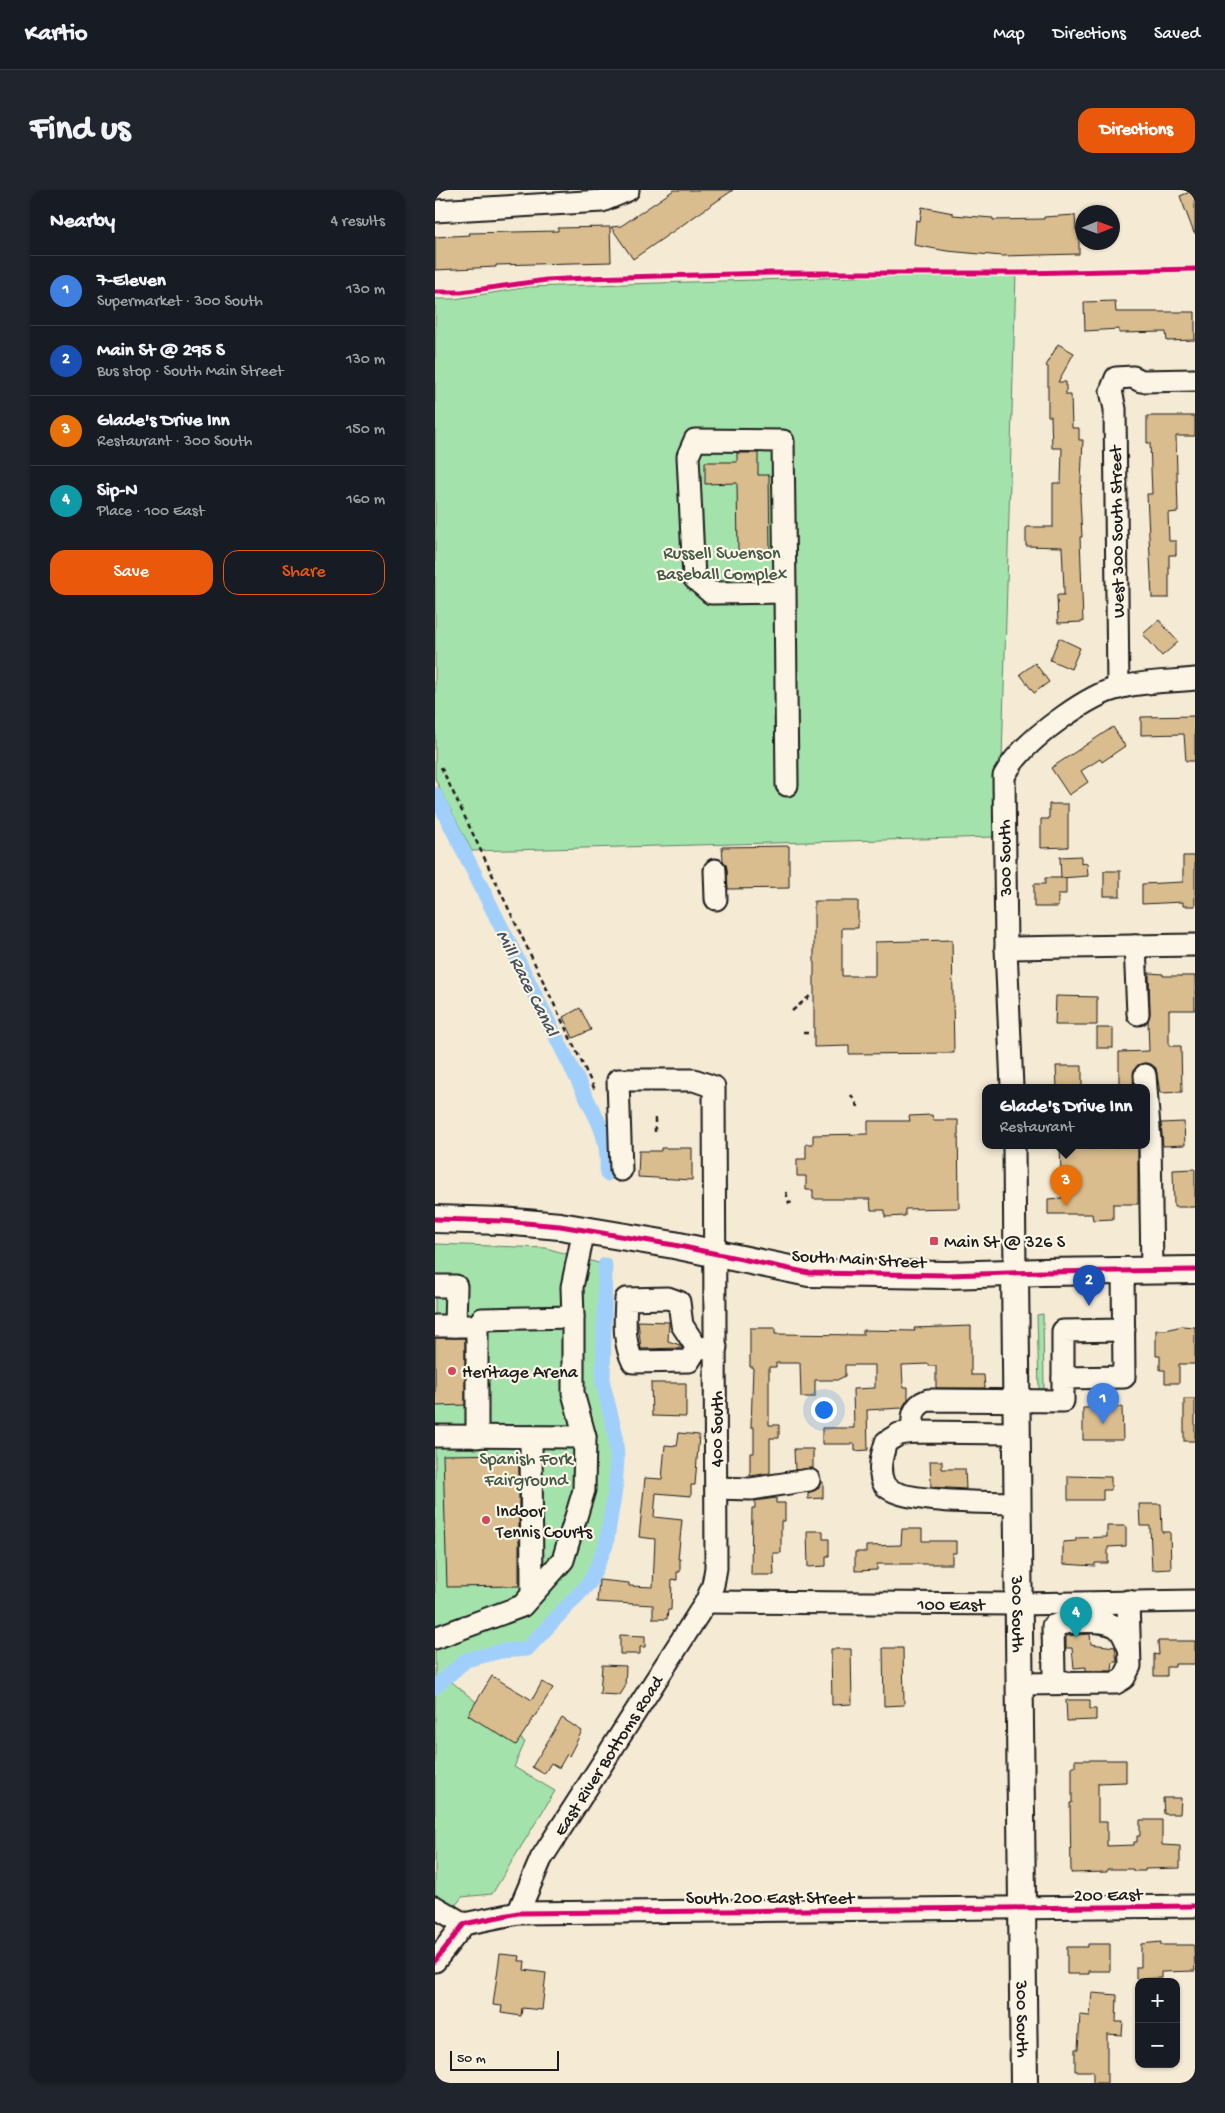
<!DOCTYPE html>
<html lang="en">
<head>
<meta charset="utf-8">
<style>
  :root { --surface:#171b24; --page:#20242c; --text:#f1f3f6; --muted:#9ea1a6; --line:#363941; --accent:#ea580c }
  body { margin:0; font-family:"Gochi Hand",sans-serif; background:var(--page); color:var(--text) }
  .controls { position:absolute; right:15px; bottom:15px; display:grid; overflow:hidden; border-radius:10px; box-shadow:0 1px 4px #0004 }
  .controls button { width:45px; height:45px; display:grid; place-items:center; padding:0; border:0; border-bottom:1px solid var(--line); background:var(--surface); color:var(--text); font:25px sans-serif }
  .compass { position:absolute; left:640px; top:15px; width:45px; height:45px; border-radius:50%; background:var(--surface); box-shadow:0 1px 4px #0004; rotate:89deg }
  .scale { position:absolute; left:15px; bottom:12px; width:109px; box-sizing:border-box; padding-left:5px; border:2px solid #1c1c1c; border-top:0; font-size:14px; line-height:18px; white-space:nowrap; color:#1c1c1c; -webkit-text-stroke:4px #fcf5e5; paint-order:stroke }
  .you { position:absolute; left:388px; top:1219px; width:18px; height:18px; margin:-12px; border:4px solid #fff; border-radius:50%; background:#1a73e8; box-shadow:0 0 0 8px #1a73e833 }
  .badge { display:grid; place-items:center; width:32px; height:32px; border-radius:50%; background:var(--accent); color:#fff; font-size:16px; font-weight:700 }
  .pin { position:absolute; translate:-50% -41px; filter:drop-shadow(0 1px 2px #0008) }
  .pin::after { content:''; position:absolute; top:26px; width:18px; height:15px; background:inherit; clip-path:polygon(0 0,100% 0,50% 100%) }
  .popup { position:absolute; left:547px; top:894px; width:168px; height:65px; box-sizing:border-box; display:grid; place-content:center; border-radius:10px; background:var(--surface); filter:drop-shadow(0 1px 4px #0005); font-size:16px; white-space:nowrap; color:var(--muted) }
  .popup b { font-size:19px; color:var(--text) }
  .popup::after { content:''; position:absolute; left:50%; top:100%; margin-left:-10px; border:10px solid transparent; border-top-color:var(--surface) }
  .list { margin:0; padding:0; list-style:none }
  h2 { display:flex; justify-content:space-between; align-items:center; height:65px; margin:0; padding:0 20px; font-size:21px }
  h2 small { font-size:16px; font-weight:400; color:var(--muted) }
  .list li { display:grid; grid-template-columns:32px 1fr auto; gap:15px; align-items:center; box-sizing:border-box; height:70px; padding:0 20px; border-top:1px solid var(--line) }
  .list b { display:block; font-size:19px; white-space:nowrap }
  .list p { margin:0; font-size:16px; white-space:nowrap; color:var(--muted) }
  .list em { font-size:16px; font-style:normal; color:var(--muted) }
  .actions { display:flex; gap:10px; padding:15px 20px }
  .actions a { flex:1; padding:11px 0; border:1px solid var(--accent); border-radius:15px; text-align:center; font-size:18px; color:var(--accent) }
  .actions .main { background:var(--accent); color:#fff }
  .map { position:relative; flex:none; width:760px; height:1893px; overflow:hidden; border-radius:15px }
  header { display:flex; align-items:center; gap:30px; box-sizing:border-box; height:70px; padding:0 25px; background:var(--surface); border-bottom:1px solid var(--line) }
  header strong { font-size:24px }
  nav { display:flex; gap:28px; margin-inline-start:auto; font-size:18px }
  .intro { display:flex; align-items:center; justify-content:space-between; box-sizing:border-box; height:120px; padding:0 30px }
  h1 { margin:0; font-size:35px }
  .button { padding:12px 22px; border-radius:15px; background:var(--accent); color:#fff; font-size:18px; font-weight:700 }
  main { display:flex; gap:30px; padding:0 30px }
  aside { flex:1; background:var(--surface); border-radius:15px; box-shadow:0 1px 4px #0004 }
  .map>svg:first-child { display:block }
  .green { fill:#a3e3ab; stroke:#608064 }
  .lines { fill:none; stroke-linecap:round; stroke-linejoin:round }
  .canal { stroke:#a1cffc; stroke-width:15 }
  .building { fill:#dabd8e; stroke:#1c1c1c }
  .minor-casing { stroke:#1c1c1c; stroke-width:25 }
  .major-casing { stroke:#1c1c1c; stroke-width:30 }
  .path { stroke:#1c1c1c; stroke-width:2.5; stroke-dasharray:5 4; stroke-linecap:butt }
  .minor { stroke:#fcf5e5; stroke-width:21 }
  .major { stroke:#fcf5e5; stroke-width:26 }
  .cycleway-casing { stroke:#fcf5e5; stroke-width:8 }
  .cycleway { stroke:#d6006c; stroke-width:5 }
  .poi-dot { fill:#d1495b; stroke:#fcf5e5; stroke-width:2 }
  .labels { text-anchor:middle; stroke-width:4.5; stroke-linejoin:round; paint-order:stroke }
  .street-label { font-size:18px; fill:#1c1c1c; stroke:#fcf5e5 }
  .park-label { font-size:18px; fill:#445847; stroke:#fcf5e5 }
  .poi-label { font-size:18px; fill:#1c1c1c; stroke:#fcf5e5; text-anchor:start }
  .water-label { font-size:19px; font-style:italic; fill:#44525f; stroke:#fcf5e5 }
</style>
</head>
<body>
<header>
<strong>Kartio</strong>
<nav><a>Map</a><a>Directions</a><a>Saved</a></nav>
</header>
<div class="intro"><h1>Find us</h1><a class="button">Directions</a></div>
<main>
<aside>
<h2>Nearby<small>4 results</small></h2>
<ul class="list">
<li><span class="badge" style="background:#3f7fe0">1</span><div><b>7-Eleven</b><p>Supermarket · 300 South</p></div><em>130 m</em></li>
<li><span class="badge" style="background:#1a4fb4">2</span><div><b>Main St @ 295 S</b><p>Bus stop · South Main Street</p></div><em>130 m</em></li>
<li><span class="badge" style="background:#e8710a">3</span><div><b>Glade's Drive Inn</b><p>Restaurant · 300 South</p></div><em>150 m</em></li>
<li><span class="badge" style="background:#0f9aa8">4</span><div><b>Sip-N</b><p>Place · 100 East</p></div><em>160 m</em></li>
</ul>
<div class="actions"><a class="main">Save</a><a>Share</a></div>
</aside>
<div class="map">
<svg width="760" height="1893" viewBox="0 0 760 1893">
  <rect width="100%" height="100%" fill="#f5ead4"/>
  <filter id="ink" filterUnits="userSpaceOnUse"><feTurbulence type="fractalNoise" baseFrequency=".02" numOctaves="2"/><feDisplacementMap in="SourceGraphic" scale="10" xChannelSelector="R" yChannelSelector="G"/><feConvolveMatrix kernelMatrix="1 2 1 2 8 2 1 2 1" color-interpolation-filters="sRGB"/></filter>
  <g filter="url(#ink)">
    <g class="green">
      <path d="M581,82L567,568L561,578L560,647L37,661L0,589V109H20L94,97Z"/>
      <path d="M0,1054L111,1058L170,1075L168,1194L180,1242L182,1268L180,1299L171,1355L155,1392L92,1459L66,1461L31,1470L12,1488L90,1552L79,1577L120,1601L57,1704L27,1707L6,1734L0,1732Z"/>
      <path d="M608,1124L609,1201L604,1199L602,1125Z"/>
    </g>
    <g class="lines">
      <g class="canal">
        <path d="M0,604L163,931C171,949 173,964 172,984"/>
        <path d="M0,1497L31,1470L66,1461L92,1459L155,1392L171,1355L180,1299L182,1268L180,1242L168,1194L170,1075"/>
      </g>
    </g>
    <g class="building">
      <path d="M239,0H298L198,69L176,37L186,36Z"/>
      <path d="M760,0V43H759L745,6Z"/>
      <path d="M487,17L518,23V25L558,28V30L609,29V27L640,25L641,40H644V64L567,66L512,61L479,55L481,30L485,31Z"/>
      <path d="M175,37L176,72L61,75V77L0,80V47L35,45L34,43L123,41V38Z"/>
      <path d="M680,111L681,122H760V150L732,151L731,142L684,143V139L650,141L649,112Z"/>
      <path d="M623,154L639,163L623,192H631V205H636L637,238H644V250H648L645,309L647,347H645L648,432L623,433L622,405H629V399L627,357L591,356V337H618V293H626L627,258H617L616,226H613V177L611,176Z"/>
      <path d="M712,226H760V246H741L743,322L733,323L734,351H741V365H734V408H717L712,304H717L715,253H712Z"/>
      <path d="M302,263H323V285H334L335,361H303L302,293L270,294V272H302Z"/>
      <path d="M724,430L743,452L727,466L708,444Z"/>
      <path d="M624,448L645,458L636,479L615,470Z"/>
      <path d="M600,473L614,492L599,503L585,484Z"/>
      <path d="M760,526V571H751L749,544L706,545V527Z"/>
      <path d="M678,537L690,556L667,572L665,569L646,581L653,592L634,605L616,578Z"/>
      <path d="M614,614H633V657L606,658V629H614Z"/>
      <path d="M354,656V698L293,699L292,680L288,670L287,657Z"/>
      <path d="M646,666V674L652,673L653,686L626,688L625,667Z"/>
      <path d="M748,666H760V716H748V712L707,714V694L748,692Z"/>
      <rect x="669" y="681" width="16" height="25"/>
      <path d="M610,688H631V704H623V717H599V694H610Z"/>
      <path d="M379,711H423V738H407V786H440V752L517,750L519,863L414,864V856L379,857Z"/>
      <path d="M714,783L728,784V786H760V820H734V856H746L747,902L725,903L721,878L716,874L710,873L703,875L699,880L698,897H684V862L714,861L713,831L715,823Z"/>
      <path d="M621,806L662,807V835H620Z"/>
      <path d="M145,818L156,840L138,848L128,827Z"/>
      <rect x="662" y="838" width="16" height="20"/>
      <path d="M621,876H647V897H622Z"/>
      <path d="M497,925L498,930H523L524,1018L470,1019V1026L450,1027V1020H436L435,1009H378V1000H371V986H362V969H371V954H378V945L433,944V931H475L474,926Z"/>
      <path d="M749,932L750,955L728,956L726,933Z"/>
      <path d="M625,955H654L655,959L703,955V1014H678V1029L658,1030L657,1024H613V1009L627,1008Z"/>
      <path d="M226,958H257V990L203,987L204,961H226Z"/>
      <path d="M760,979V1017H739L738,980Z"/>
      <path d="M203,1131L234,1132L233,1151L245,1155L247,1158L206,1159Z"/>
      <path d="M536,1136V1185H549L550,1198H501V1176H494V1174L467,1175L468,1197H473V1209L467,1218L432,1220L433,1260L420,1261V1254H387V1238H419L418,1199L440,1198V1175H410V1186L402,1190H380V1207H366L365,1173H341V1177H334V1235H344V1248H335V1283L315,1286V1263H319V1237H316L318,1177H315V1138H340V1144L428,1145V1140L480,1141L479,1138Z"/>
      <path d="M747,1136L760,1137V1174H744V1193H730V1180H725V1166H721V1140H731Z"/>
      <path d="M0,1148H30V1215L0,1216Z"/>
      <path d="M216,1193H251V1227L217,1226Z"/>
      <rect x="749" y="1209" width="11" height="42"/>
      <path d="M687,1217L688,1250H648V1218Z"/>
      <path d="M244,1243L264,1245L260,1295H256V1306L221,1303L219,1327L247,1330L243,1369H245V1382H242V1390L237,1389L236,1420H233L232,1429H218V1415L162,1412L164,1390L194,1393V1396L218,1397L220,1349L204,1347L210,1288L227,1289L230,1255L242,1256Z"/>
      <path d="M359,1259H378V1278L360,1280Z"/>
      <path d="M84,1264V1396L12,1397L8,1265Z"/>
      <path d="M495,1271H507V1279H530L531,1299L496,1297Z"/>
      <path d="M633,1286L676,1287V1300H668V1310H633Z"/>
      <path d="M386,1292H388V1308L373,1309V1303L382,1299Z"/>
      <path d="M341,1308V1313H350V1331H346V1363H338L339,1385H316L317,1318H320V1311Z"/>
      <path d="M704,1314H726L727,1342H735L736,1379L717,1380L715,1336H705Z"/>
      <path d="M672,1336H691V1356L673,1357V1373H660V1376L628,1374V1352L641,1351V1348L672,1347Z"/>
      <path d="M467,1339H487V1351H521V1363H517V1374H442V1380L420,1381V1362H431V1356L466,1355Z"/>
      <path d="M372,1341H388V1349H394V1366H391V1376L373,1377Z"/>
      <path d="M655,1444L656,1454L680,1457L682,1472H678L677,1481H651V1477L639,1478L637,1458H631V1446Z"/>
      <path d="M185,1445L210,1446V1457H205V1464H185Z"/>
      <path d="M723,1451H760V1474H740V1477H732V1486H719V1464L724,1465Z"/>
      <path d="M448,1458H468L469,1515L449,1516Z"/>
      <path d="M396,1459H416L417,1514L397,1515Z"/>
      <path d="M167,1475L191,1476L190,1497L185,1505L165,1504Z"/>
      <path d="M57,1486L97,1510L107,1492L118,1498L81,1555L33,1525Z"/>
      <path d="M631,1510H655V1519H661V1530L632,1531Z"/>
      <path d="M127,1528L147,1541L134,1566L132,1564L124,1578L116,1573L109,1584L97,1577Z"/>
      <path d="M640,1570H691V1592L663,1593V1632H672V1656L699,1655V1652H702V1646H705V1630H727V1655L745,1656V1678L710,1679V1681H698V1679H672V1682L636,1683L635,1613H637V1577H640Z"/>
      <path d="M728,1608H746L745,1624H729Z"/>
      <path d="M726,1752V1755H759L760,1781L726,1782V1788L701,1789V1777H706V1754Z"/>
      <path d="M653,1754H675V1781H654V1784H632V1757H653Z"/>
      <path d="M65,1764L85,1766L84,1771H90L89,1780L111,1783L107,1820L87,1818L86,1826L66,1823L67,1816L58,1815Z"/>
      <path d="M657,1803L682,1805L681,1832H688L687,1845L672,1844V1893H658V1881H640V1859H643L645,1825L655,1826Z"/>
    </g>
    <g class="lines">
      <defs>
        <g id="minor">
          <path d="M0,21L167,11L193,0"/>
          <path d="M350,402L348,251L260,250L253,266L259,388L276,403L350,402L352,595"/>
          <path d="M683,498L680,219L676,201L681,188L698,187L706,191L760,190"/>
          <path d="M280,680L281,709"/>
          <path d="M700,756L703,824"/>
          <path d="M571,758L760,755"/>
          <path d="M710,885L715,951L717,1080"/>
          <path d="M577,897L571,758L569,586C573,580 577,572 582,567C602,543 654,505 683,498C709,491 734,492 760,489"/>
          <path d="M579,955L580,1083"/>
          <path d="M0,1096H21L20,1136H0"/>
          <path d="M20,1136H42V1247"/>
          <path d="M42,1136L47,1129L138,1127"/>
          <path d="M262,1158L254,1171L198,1172C188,1151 190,1132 191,1109L233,1108L244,1112L247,1135L262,1158L281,1157"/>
          <path d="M628,1188V1141L689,1140"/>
          <path d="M478,1242C477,1227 477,1216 493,1210L628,1211V1188L689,1187L688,1081"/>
          <path d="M581,1243L478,1242L464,1244L451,1252C447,1265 442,1282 449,1294C461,1314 558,1312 582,1313"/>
          <path d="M0,1246L150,1247"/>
          <path d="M96,1247L97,1404"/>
          <path d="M281,1298L316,1299L374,1290"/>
          <path id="s1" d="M271,1412L583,1414L760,1411"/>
          <path d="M0,1448L87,1416L128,1370L149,1300L150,1247L138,1203V1127L137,1097L149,1040"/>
          <path d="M633,1493L622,1490L619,1485L618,1436C633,1431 673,1428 684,1439C688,1443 691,1451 693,1456"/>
          <path d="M584,1494L681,1493L689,1488L695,1476L693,1411"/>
          <path d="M0,1717L29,1734"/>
          <path id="s2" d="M83,1723L106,1669L271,1412L278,1395L281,1378L279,897L259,890H183L186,980"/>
          <path d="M0,1771L29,1734L83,1723L760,1716"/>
        </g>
        <g id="major">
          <path d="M0,1029L67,1031L125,1036L239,1055L374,1083L513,1085L608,1082L760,1080"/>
          <path id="s3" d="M580,1083L589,1893"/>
        </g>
      </defs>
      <use href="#minor" class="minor-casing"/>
      <use href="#major" class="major-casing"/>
      <g class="path">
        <path d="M6,577L160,900"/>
        <path d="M357,821L375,806"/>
        <path d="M368,843H373"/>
        <path d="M416,905L424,918"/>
        <path d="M220,928V945"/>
        <path d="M351,1002L354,1013L360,1012"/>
        <path d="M681,1204V1213"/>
      </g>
      <use href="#minor" class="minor"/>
      <use href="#major" class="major"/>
      <defs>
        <g id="cycleway">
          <path d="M0,102H26L111,90L152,88L336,83H587L760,79"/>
          <path d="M0,1029L67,1031L125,1036L239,1055L374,1083L513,1085L608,1082L760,1080"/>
          <path d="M0,1771L29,1734L83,1723L760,1716"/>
        </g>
      </defs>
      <use href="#cycleway" class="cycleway-casing"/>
      <use href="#cycleway" class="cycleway"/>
    </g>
  </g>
  <g class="poi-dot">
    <rect x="494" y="1046" width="10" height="10" rx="2.5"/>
    <circle cx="17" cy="1181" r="5"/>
    <circle cx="51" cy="1330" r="5"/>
  </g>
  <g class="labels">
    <g class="street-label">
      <text transform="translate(681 342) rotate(-91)" y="6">West 300 South Street</text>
      <text transform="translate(569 668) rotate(-91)" y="6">300 South</text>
      <text transform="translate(424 1068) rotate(3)" y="6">South Main Street</text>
      <text transform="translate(281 1239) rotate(-90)" y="6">400 South</text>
      <text dy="6" stroke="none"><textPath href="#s1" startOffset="245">100 East</textPath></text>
      <text dy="6" stroke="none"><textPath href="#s3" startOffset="341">300 South</textPath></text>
      <text dy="6" stroke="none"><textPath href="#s2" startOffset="182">East River Bottoms Road</textPath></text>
      <text transform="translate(673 1704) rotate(-1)" y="6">200 East</text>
      <text x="335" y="1713">South 200 East Street</text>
      <text dy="6" stroke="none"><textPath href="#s3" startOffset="746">300 South</textPath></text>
    </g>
    <g class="park-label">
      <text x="287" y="368">Russell Swenson<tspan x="287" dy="21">Baseball Complex</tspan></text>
      <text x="91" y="1274">Spanish Fork<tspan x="91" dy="21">Fairground</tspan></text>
    </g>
    <g class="poi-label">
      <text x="509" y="1057">Main St @ 326 S</text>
      <text x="27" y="1187">Heritage Arena</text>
      <text x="61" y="1326">Indoor<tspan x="61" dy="21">Tennis Courts</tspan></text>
    </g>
    <g class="water-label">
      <text transform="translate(94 792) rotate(63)" y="7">Mill Race Canal</text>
    </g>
  </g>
</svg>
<div class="controls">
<button>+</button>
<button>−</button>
</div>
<svg class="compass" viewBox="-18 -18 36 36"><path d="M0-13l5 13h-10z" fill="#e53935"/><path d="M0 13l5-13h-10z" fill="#9ea1a6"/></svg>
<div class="scale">50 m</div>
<div class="you"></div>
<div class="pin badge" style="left:668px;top:1234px;background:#3f7fe0">1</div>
<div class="pin badge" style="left:654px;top:1116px;background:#1a4fb4">2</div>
<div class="pin badge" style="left:631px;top:1016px;background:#e8710a">3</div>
<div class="popup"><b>Glade's Drive Inn</b>Restaurant</div>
<div class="pin badge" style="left:641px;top:1448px;background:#0f9aa8">4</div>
</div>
</main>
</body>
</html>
